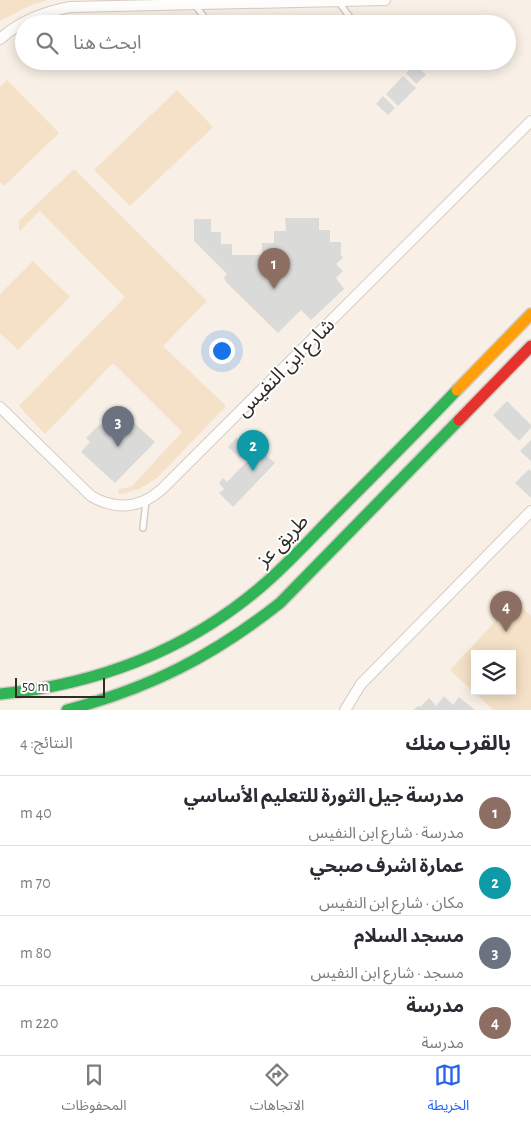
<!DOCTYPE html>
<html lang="ar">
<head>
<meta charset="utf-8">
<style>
  :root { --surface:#fff; --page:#f2f2f3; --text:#2b2b33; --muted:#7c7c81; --line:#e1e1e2; --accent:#2563eb }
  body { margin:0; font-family:"Alegreya Sans","Noto Sans Arabic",sans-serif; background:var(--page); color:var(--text); direction:rtl }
  .controls { position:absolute; right:15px; bottom:15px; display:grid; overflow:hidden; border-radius:0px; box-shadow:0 2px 12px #0003 }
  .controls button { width:45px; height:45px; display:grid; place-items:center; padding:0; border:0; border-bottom:1px solid var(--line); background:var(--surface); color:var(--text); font:25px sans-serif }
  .scale { position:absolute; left:15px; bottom:12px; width:90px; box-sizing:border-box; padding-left:5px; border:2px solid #312c25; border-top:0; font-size:14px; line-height:18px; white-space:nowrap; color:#312c25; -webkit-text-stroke:4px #fff; paint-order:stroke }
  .you { position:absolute; left:221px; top:350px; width:18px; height:18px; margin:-12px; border:4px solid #fff; border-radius:50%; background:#1a73e8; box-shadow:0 0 0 8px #1a73e833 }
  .badge { display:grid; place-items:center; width:32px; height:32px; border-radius:50%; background:var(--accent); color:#fff; font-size:16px; font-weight:700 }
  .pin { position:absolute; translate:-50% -41px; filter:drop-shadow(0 1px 2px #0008) }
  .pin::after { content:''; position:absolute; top:26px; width:18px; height:15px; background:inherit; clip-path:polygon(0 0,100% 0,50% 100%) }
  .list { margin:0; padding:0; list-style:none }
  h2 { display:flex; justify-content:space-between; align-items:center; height:65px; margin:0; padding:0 20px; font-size:21px }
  h2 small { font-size:16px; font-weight:400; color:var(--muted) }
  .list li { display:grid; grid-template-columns:32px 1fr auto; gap:15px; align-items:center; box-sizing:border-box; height:70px; padding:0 20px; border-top:1px solid var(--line) }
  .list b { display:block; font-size:19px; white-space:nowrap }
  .list p { margin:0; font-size:16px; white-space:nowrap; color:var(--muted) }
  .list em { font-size:16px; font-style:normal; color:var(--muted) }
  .icon { flex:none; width:28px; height:28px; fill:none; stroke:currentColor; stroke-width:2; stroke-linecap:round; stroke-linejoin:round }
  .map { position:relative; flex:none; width:531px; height:710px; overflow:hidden; direction:ltr }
  .search { position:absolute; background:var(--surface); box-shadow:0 2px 12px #0003; left:15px; right:15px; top:15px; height:55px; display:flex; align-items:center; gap:12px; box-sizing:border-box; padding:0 18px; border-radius:28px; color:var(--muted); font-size:19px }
  .sheet { height:345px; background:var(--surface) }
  nav { display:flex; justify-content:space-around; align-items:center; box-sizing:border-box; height:70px; border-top:1px solid var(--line); background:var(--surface); font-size:14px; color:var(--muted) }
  nav a { display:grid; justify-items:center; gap:2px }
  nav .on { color:var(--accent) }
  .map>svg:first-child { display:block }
  .green { fill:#f5e1c7; fill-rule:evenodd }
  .building { fill:#dadbd8 }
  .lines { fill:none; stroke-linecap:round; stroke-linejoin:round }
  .lane-casing { stroke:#d4cdc5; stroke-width:8 }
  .street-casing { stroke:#d4cdc5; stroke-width:12 }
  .fast-casing { stroke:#d4cdc5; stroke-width:14 }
  .slow-casing { stroke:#d4cdc5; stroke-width:14 }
  .jam-casing { stroke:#d4cdc5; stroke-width:14 }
  .lane { stroke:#fefdfb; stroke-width:5 }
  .street { stroke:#fefdfb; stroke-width:10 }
  .fast { stroke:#30b455; stroke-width:11 }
  .slow { stroke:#ff9f0a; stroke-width:11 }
  .jam { stroke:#e5322d; stroke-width:11 }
  .labels { text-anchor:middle; stroke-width:4; stroke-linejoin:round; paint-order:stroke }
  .street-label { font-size:20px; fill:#312c25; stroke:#fff }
</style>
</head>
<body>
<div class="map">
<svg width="531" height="710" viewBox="0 0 531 710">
  <rect width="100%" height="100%" fill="#f8f0e6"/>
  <g class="green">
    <path d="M0,0H47L29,6L0,21Z"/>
    <path d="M7,80L59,133L4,186L0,182V87Z"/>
    <path d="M177,90L213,127L130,206L94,170Z"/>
    <path d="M74,169L207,301L163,346L226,406L157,478L139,489L122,494L118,493L119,489L131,487L182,432L113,363L45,434L19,406L125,297L40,211L19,232V221Z"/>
    <path d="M33,261L70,297L18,350L0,333V294Z"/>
    <path d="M515,600L531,616V710H493L450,670ZM475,654H512V691H475Z"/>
  </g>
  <g class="building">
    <path d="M415,64L426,75L416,84L406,73Z"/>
    <path d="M403,76L416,88L398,106L386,94Z"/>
    <path d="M383,96L395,108L388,115L376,104Z"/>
    <path d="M285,218H319V230H330V242H341V255L343,258L336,264L343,271L336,278L344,289L311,320L301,310L278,333L226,282L224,277L227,274L194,241V219H211V232H221V244H232V255H262V243H274V231H286Z"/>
    <path d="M507,401L531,425V428L519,441L493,415Z"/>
    <path d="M120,410L155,442L115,483L81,452L90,442L86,438L100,424L104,428Z"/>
    <path d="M237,437L238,440L241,437L256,454L260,450L275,463L233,507L219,493L224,489L219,483L223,478L227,482L249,459L244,453L240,458L228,447Z"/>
    <path d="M531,440V461L520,451Z"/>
    <path d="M529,469L531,471V498L515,483Z"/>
    <path d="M444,696L453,705L459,697L475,710H413L418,706L420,707L429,698L436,706Z"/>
  </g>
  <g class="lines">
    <defs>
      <g id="lane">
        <path d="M338,1L355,24"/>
        <path d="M194,4L209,23"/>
        <path d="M143,528L146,501"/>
      </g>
      <g id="street">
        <path d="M0,39C20,21 44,12 70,7L385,0"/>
        <path d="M0,407L91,496C115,510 139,509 161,490L531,121"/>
        <path d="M345,710L361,684L531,511"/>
      </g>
      <g id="fast">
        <path d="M0,694C99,684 186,651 262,586C289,563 313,536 337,512C378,471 418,431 457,390"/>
        <path d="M67,710C150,688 213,656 280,603L459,420"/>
      </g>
      <path id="slow" d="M457,390L531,314"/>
      <path id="jam" d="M459,420L531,346"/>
    </defs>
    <use href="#lane" class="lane-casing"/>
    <use href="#street" class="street-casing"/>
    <use href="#fast" class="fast-casing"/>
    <use href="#slow" class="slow-casing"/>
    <use href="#jam" class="jam-casing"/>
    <use href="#lane" class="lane"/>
    <use href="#street" class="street"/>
    <use href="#fast" class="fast"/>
    <use href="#slow" class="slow"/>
    <use href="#jam" class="jam"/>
  </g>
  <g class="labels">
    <g class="street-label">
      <text transform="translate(285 367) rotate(-45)" y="7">شارع ابن النفيس</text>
      <text transform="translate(282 540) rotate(-45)" y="7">طريق عز</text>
    </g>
  </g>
</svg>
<div class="controls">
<button><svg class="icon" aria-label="layers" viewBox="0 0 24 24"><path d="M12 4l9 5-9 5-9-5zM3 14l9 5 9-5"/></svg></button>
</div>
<div class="scale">50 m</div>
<div class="you"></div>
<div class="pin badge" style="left:274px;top:289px;background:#8d6e63">1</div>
<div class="pin badge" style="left:253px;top:471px;background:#0f9aa8">2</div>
<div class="pin badge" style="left:118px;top:447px;background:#6b7280">3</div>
<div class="pin badge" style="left:506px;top:632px;background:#8d6e63">4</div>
<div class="search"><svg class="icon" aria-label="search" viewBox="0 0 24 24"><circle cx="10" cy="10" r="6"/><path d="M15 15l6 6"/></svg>ابحث هنا</div>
</div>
<section class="sheet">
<h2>بالقرب منك<small>النتائج: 4</small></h2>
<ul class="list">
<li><span class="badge" style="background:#8d6e63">1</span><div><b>مدرسة جيل الثورة للتعليم الأساسي</b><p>مدرسة · شارع ابن النفيس</p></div><em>40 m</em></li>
<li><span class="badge" style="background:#0f9aa8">2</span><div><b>عمارة اشرف صبحي</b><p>مكان · شارع ابن النفيس</p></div><em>70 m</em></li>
<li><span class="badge" style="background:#6b7280">3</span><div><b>مسجد السلام</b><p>مسجد · شارع ابن النفيس</p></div><em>80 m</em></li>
<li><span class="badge" style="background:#8d6e63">4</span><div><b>مدرسة</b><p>مدرسة</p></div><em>220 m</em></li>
</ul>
</section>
<nav>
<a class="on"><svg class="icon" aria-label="map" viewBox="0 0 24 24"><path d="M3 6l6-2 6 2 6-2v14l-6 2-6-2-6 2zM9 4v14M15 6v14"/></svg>الخريطة</a>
<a><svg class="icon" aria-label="directions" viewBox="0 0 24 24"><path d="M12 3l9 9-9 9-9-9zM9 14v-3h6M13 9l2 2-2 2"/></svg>الاتجاهات</a>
<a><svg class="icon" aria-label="saved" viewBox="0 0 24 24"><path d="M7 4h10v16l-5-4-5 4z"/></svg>المحفوظات</a>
</nav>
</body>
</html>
